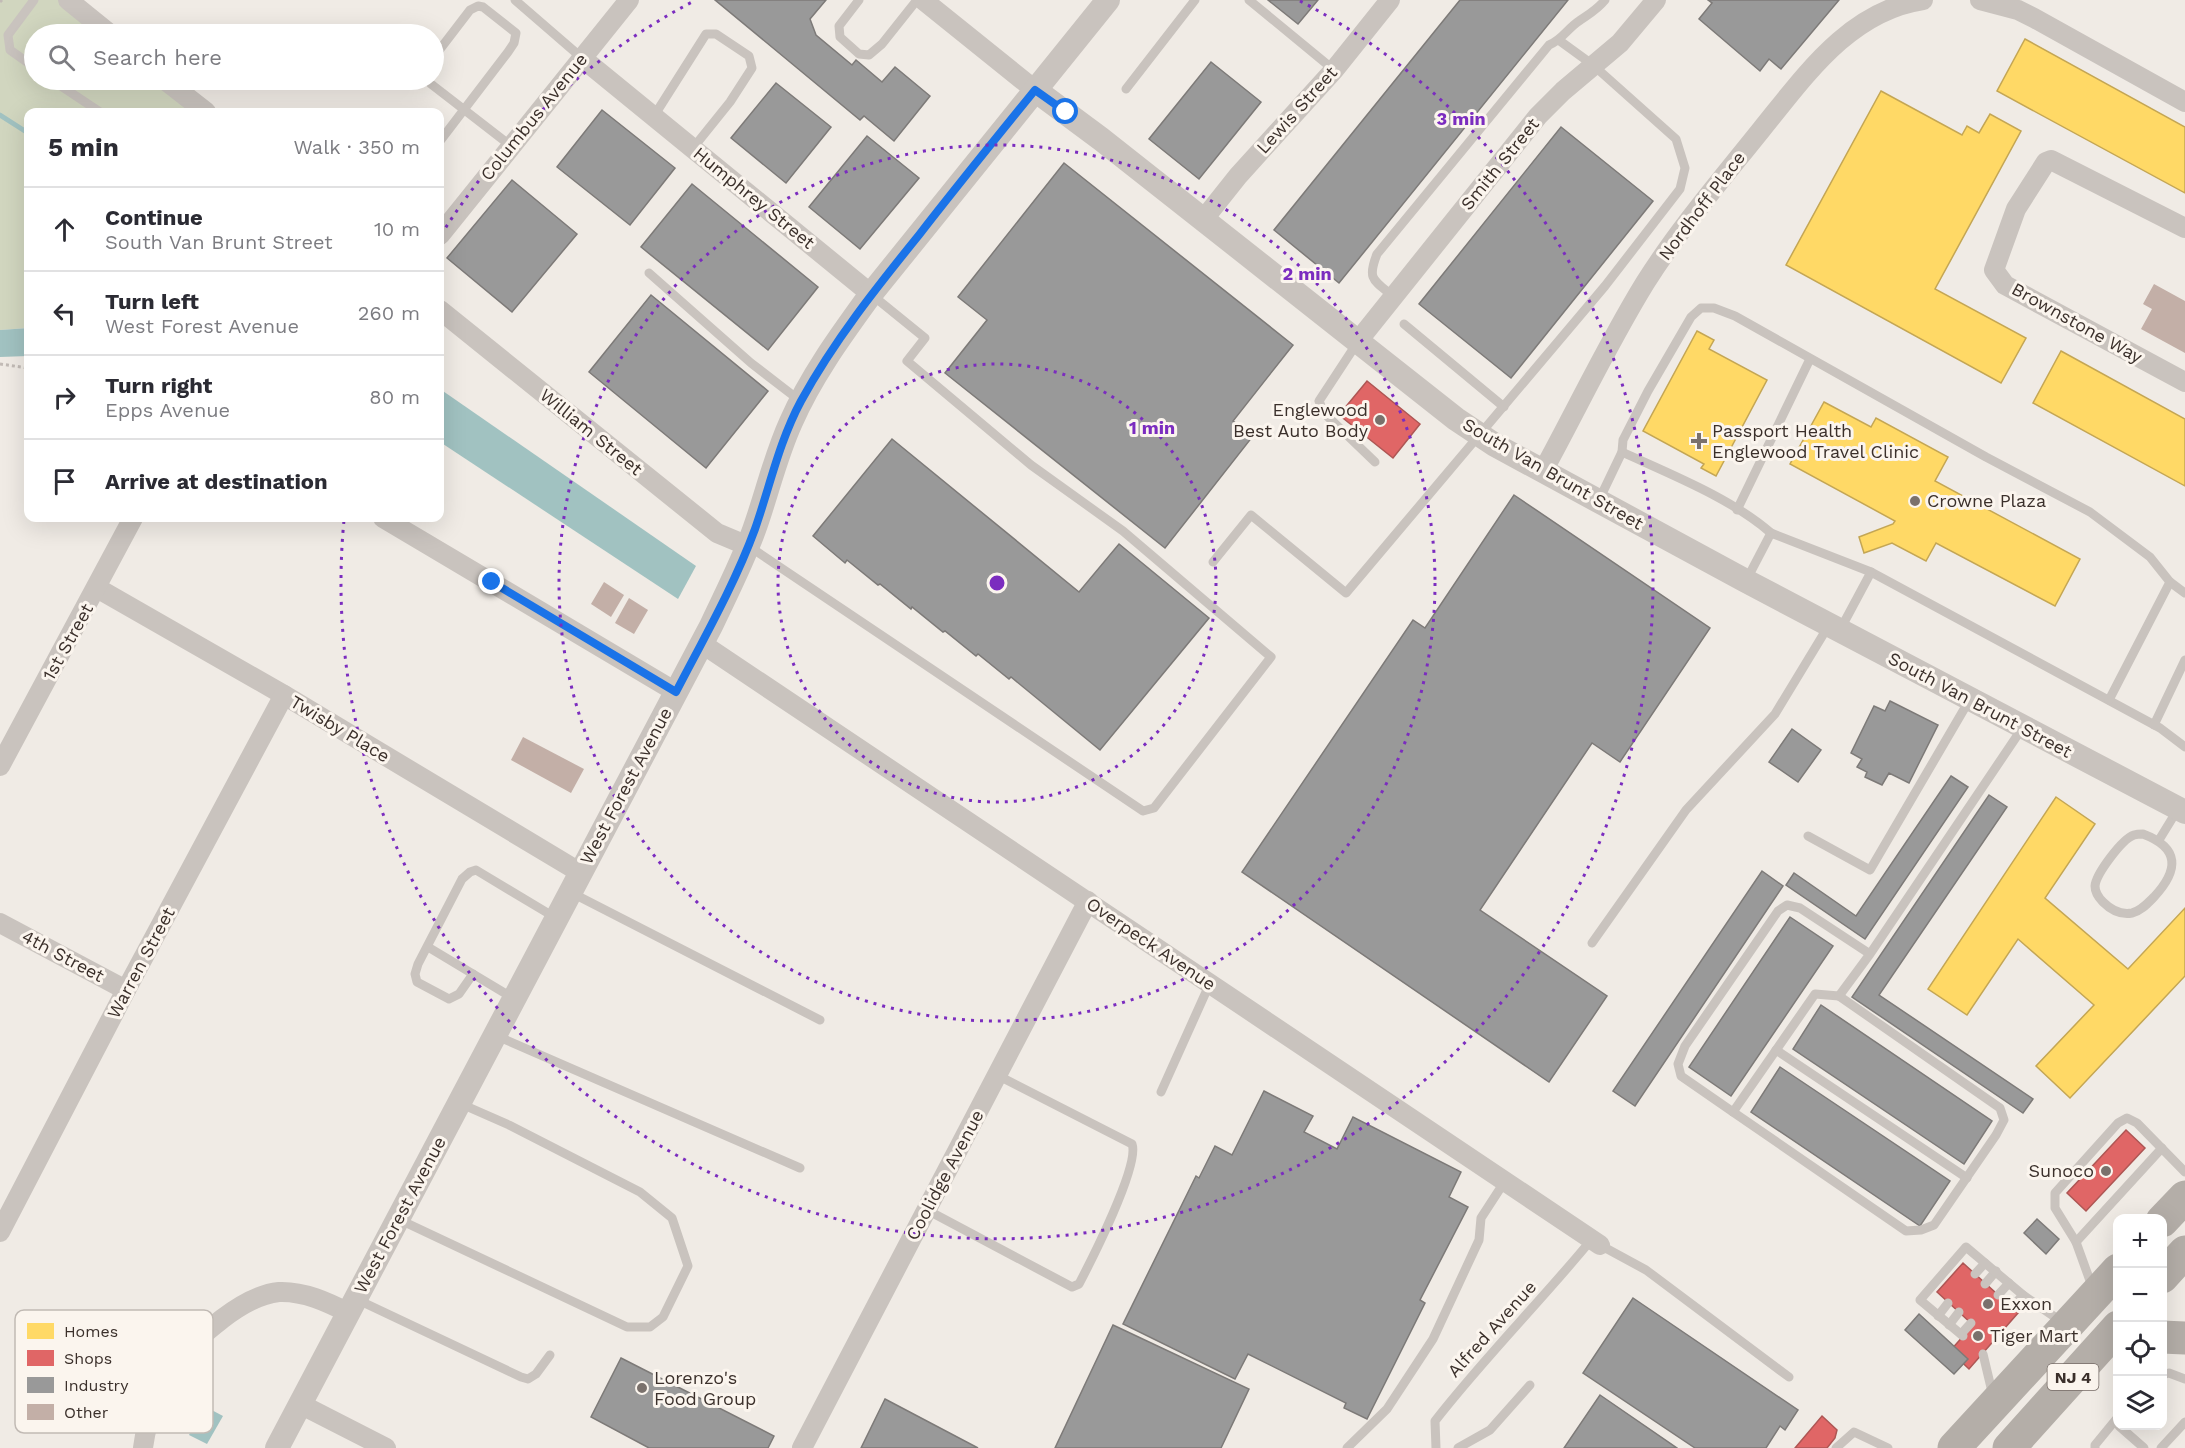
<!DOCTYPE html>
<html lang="en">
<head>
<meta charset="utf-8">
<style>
  :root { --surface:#fff; --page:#f7f7f7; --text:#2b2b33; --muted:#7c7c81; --line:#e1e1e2 }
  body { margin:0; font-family:"Work Sans",sans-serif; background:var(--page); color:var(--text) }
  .controls { position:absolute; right:18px; bottom:18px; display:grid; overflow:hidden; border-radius:12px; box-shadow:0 6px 24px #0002 }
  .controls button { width:54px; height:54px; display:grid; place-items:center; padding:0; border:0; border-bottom:2px solid var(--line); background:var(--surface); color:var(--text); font:30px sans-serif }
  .stop { position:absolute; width:18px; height:18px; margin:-14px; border:4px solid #1a73e8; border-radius:50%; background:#fff }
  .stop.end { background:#1a73e8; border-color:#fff; box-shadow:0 2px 6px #0008 }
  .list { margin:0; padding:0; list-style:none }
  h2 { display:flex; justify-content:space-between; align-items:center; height:78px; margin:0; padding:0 24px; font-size:26px }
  h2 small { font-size:20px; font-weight:400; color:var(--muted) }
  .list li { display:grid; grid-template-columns:39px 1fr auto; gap:18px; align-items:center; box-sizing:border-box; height:84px; padding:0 24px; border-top:2px solid var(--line) }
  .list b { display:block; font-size:22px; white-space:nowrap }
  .list p { margin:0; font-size:20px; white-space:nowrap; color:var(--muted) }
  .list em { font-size:20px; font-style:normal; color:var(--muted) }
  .icon { flex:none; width:33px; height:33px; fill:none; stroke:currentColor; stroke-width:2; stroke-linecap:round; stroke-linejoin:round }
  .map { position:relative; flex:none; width:2185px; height:1448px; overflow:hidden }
  .search { position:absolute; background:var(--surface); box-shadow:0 6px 24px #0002; left:24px; top:24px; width:420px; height:66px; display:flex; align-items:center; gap:15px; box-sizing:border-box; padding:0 21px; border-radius:33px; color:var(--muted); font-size:22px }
  .panel { position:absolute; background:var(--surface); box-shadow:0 6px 24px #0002; left:24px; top:108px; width:420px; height:414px; border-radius:12px }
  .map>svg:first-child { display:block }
  .green { fill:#d1d6bf }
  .water { fill:#a1c2c1 }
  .homes { fill:#ffd966; stroke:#c4a654; stroke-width:1.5 }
  .shops { fill:#e06666; stroke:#ae5654; stroke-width:1.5 }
  .industry { fill:#999; stroke:#7d7a78; stroke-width:1.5 }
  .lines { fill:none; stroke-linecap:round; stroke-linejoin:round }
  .stream { stroke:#a1c2c1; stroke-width:5 }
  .building { fill:#c3afa7 }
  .path { stroke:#c2bbb6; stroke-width:3; stroke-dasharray:3 3; stroke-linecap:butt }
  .service { stroke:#c9c3be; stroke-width:9 }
  .minor { stroke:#c9c3be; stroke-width:20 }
  .tertiary { stroke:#c9c3be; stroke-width:24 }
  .trunk { stroke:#b4aea8; stroke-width:33 }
  .route { stroke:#1a73e8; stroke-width:8 }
  .ring { fill:none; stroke:#7b2cbf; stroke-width:3; stroke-dasharray:3 6 }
  .poi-dot { fill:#7a716c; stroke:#fbf5ee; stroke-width:2 }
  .labels { text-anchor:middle; stroke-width:6; stroke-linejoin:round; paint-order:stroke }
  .shield { fill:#fbf5ee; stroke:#756b66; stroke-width:1.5 }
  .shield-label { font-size:16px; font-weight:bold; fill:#3b302b }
  .street-label { font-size:18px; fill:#3b302b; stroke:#fbf5ee }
  .poi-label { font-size:18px; fill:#3b302b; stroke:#fbf5ee; text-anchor:start }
  .key { fill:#fbf5ee; stroke:#c1bab4; stroke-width:1.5 }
  .key-label { font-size:16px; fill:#3b302b }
  .centre { fill:#7b2cbf; stroke:#fbf5ee; stroke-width:3 }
  .ring-label { font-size:18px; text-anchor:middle; font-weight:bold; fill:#7b2cbf; stroke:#fbf5ee; stroke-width:6; stroke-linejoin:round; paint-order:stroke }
</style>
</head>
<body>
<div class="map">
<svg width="2185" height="1448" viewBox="0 0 2185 1448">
  <rect width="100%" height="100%" fill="#f0ebe5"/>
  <path class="green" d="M0,0H66L108,34H34V80H162L202,112H28V328L0,330Z"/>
  <g class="water">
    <path d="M28,328V356L0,357V330Z"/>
    <path d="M440,389L696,566L678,599L440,442Z"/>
    <path d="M204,1406L223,1416L207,1444L189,1435Z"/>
  </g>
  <g class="homes">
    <path d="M2025,39L2185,127V193L1997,91Z"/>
    <path d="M1881,91L1962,135L1967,126L1979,133L1990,114L2021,131L1935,289L2026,338L2001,383L1786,265Z"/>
    <path d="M1697,331L1714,340L1709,349L1767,380L1716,476L1701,468L1704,464L1643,431Z"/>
    <path d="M2061,351L2185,419V486L2033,403Z"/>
    <path d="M1824,402L1871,427L1876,418L1948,457L1935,481L2080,559L2055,606L1936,543L1926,561L1892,543L1864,553L1859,537L1893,524L1895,521L1790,464Z"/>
    <path d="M2056,797L2095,824L2045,898L2128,969L2185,908V976L2070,1098L2036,1066L2094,1005L2018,939L1967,1015L1928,989Z"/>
  </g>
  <g class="shops">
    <path d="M1367,381L1420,424L1393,458L1339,415Z"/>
    <path d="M2126,1130L2145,1148L2086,1211L2067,1193Z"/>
    <path d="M1963,1263L2018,1313L1969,1369L1950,1351L1973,1325L1937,1292Z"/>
    <path d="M1822,1416L1837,1430L1835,1438L1827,1448H1795Z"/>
  </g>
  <g class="industry">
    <path d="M715,0H826L810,19L816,35L852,65L856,60L882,82L895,67L930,96L894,141L864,116L860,120Z"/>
    <path d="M1268,0H1318L1298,24Z"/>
    <path d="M1460,0H1568L1339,283L1274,230Z"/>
    <path d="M1708,0H1839L1781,69L1769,59L1760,71L1699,19L1712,3Z"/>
    <path d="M1211,62L1261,102L1199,179L1149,139Z"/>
    <path d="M776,83L831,127L786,183L731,138Z"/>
    <path d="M602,110L675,168L630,225L557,167Z"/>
    <path d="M1561,127L1653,201L1511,378L1419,304Z"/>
    <path d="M867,136L919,178L860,249L809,207Z"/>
    <path d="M1064,163L1293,345L1233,421L1253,436L1165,548L945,373L987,320L958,297Z"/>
    <path d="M512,180L577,234L512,312L447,258Z"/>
    <path d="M692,184L818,287L768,350L641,247Z"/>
    <path d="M651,295L768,391L706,468L589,372Z"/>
    <path d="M892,439L1079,592L1119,544L1209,618L1100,750L1011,677L1009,679L978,654L976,656L945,631L943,632L912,607L911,609L880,584L878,585L847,560L845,563L813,536Z"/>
    <path d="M1514,495L1710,628L1620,762L1592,743L1480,910L1607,996L1549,1082L1242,872L1413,620L1425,628Z"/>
    <path d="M1890,701L1938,725L1909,783L1889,773L1882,785L1865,777L1867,772L1857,767L1862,759L1851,753L1874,706L1885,711Z"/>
    <path d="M1792,729L1821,750L1798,782L1769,762Z"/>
    <path d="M1951,776L1968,787L1865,939L1786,885L1794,873L1856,916Z"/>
    <path d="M1989,795L2007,807L1879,995L2033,1099L2023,1113L1852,997Z"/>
    <path d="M1762,871L1783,886L1635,1106L1613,1091Z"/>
    <path d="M1790,917L1833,946L1731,1096L1689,1067Z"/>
    <path d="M1821,1005L1992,1121L1964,1164L1793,1049Z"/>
    <path d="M1780,1067L1950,1181L1920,1226L1751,1112Z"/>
    <path d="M1264,1091L1313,1116L1304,1132L1337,1149L1353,1117L1461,1172L1449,1197L1468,1207L1420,1300L1425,1303L1367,1419L1344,1408L1346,1403L1248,1354L1235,1379L1123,1324L1196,1176L1199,1178L1215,1146L1232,1155Z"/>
    <path d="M2037,1219L2059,1239L2046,1254L2024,1233Z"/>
    <path d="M1633,1298L1798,1410L1785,1430L1780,1426L1766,1448H1695L1583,1373Z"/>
    <path d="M1919,1314L1968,1359L1954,1374L1905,1330Z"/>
    <path d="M1113,1325L1249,1389L1221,1448H1055Z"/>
    <path d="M621,1358L774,1436L768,1448H649L591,1417Z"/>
    <path d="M1600,1395L1677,1448H1564Z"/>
    <path d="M885,1399L978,1448H861Z"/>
  </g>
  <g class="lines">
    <path class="stream" d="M0,115L28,133"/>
  </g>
  <g class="building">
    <path d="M2154,284L2185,301V353L2141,329L2152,309L2143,304Z"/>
    <path d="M604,582L624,595L611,617L591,604Z"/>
    <path d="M629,598L648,610L634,634L615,623Z"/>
    <path d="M523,737L584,769L571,793L511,760Z"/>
  </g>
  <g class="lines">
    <g class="path">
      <path d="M0,2L2,0"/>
      <path d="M0,364L28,368"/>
    </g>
    <g class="service">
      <path d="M34,0L8,35L10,50L34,67"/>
      <path d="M515,0L582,58"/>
      <path d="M859,0L839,26L840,37L859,54L869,55L882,44L917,0"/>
      <path d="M1249,0L1334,70"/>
      <path d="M434,57L470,10L478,6L483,7L516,33L514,43L508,52L440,141"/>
      <path d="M52,80L100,112"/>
      <path d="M428,80L431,84L511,146"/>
      <path d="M1126,89L1195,0"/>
      <path d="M654,116L706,34H716L749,56L752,68L730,102L693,148"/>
      <path d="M649,273L751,363L799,400"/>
      <path d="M1393,296C1373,280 1367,279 1377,254L1549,45C1562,40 1567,29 1579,21C1589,14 1597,10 1605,0"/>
      <path d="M1404,324L1504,407"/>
      <path d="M1357,343L1319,401L1324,413L1375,462"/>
      <path d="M1622,452C1670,474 1731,498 1771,533L1871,572L2160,728L2185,747"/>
      <path d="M1599,500L1622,452L1623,440L1648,391L1691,317L1701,308H1714L1735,316L1986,457L2090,512L2150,557L2170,582L2185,593"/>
      <path d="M1737,510L1810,359"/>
      <path d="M750,547L1143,811L1154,808L1271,657L1123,531L1031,465L907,361L925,338L872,295"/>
      <path d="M1213,562L1251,515L1346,593L1605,286L1680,189L1685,168L1676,139L1593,65L1560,41"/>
      <path d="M1747,579L1771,533"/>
      <path d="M1841,628L1871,572"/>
      <path d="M2109,700L2170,582"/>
      <path d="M2154,725L2185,660"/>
      <path d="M2143,834C2180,848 2179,870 2154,897C2148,903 2141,911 2132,913C2121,915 2111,910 2103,902C2099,898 2095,892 2095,886C2096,874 2122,839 2134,835C2137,834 2140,834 2143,834Z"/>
      <path d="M1808,836L1870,870L1970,699"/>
      <path d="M2159,840L2178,809"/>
      <path d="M572,893L820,1020"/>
      <path d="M1592,943L1686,810L1775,714L1829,625"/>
      <path d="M428,947L513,998"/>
      <path d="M1870,954L1800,908L1787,905L1778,911L1685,1046L1678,1064L1681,1076L1733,1112L1815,994L1839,996L1870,954L2023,727"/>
      <path d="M473,974L459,994L449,999L417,982L415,974L418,964L462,879L470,872L476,870L556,918"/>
      <path d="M497,1036L800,1168"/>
      <path d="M1776,1050L1967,1178"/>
      <path d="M1161,1092L1210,983"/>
      <path d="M1733,1112L1906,1231L1921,1230L1934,1225L1996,1135L2004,1120L2000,1108L1839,996"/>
      <path d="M927,1210L1072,1287L1079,1284C1091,1261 1140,1165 1132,1144L997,1075"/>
      <path d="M398,1219L627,1327H650L663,1317L688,1266L672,1218L640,1192L509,1125L459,1103"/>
      <path d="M2076,1242L2162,1148"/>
      <path d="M1600,1245L1646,1270L1789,1377"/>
      <path d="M1975,1274L1985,1263"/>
      <path d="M1985,1284L1996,1271"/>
      <path d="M2093,1289L2076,1242L2055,1208V1193L2118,1123L2127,1118L2137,1123L2185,1172"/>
      <path d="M1998,1295L2009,1283"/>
      <path d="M356,1299L521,1377L528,1379L536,1374L550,1355"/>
      <path d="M2012,1307L2023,1295"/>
      <path d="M1938,1316L1948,1303"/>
      <path d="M1949,1325L1959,1312"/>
      <path d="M1961,1334L1971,1323"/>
      <path d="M1963,1336L1920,1300L1966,1247L2023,1295L2062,1322"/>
      <path d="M1983,1354L1993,1396"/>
      <path d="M2162,1375L2169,1373L2185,1379"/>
      <path d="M2119,1426L2144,1448"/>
      <path d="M1347,1448L1387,1409L1433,1339L1479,1240L1481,1218L1505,1181"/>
      <path d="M1436,1448L1435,1421C1484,1358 1541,1301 1592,1239"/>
      <path d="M1458,1448L1490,1430L1530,1385"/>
      <path d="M1836,1448L1854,1432L1888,1448"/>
      <path d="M2095,1448V1445L2118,1417"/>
      <path d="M2161,1448L2185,1422"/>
    </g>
    <g class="minor">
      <path d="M68,0L110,34"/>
      <path d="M923,0L1035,90"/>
      <path d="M1980,0L2018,10L2034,18L2185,102"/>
      <path d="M582,58L871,294"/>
      <path d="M165,80L206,112"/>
      <path d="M1203,220L1238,176L1334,70L1390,0"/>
      <path d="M2185,228L2051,160L2046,162L2016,209L1994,270L2005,285L2185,382"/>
      <path d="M440,235L629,0"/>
      <path d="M440,310L717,533L748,546"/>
      <path d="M1358,341L1538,116L1563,91L1620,43L1656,0"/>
      <path d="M1543,471C1577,409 1608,343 1645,283C1679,229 1721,180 1761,130C1805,76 1849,11 1923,0"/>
      <path d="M383,518L676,692"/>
      <path d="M97,588L284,695L581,873"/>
      <path d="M701,643L1600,1245"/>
      <path d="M0,766L133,518"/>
      <path d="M0,923L126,990"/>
      <path d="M0,1232L126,990L284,695"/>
      <path d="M300,1404L386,1448"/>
      <path d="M143,1448C147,1413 165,1376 188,1349C198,1338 210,1329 222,1319C239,1306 258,1294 279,1292C304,1291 327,1302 349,1313"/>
      <path d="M802,1448L1088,901"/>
    </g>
    <g class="tertiary">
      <path d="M1035,90L1101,139L1456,419L1495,445L1746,581L2185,812"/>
      <path d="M277,1448L711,626C726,594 742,563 754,530C767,494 775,457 791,422C811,376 842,334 871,294L1108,0"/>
    </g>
    <g class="trunk">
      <path d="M2162,1221L2185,1197"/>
      <path d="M2162,1277L2185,1252"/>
      <path d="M2162,1337L2185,1338"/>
      <path d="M1954,1448L2118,1270"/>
      <path d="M2009,1448L2118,1327"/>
    </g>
  </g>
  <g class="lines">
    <path class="route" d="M492,582L676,692C704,638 734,586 755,529C770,486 779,442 801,401C834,341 876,288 919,235C957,186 996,138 1035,90L1066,112"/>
  </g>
  <g class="ring">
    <circle cx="997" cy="583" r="219"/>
    <circle cx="997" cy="583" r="438"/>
    <path d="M441 235A656 656 0 0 1 694 1M1300 1A656 656 0 1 1 344 520"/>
  </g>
  <g class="poi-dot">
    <circle cx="1380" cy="420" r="6"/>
    <path d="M1696 432h6v6h6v6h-6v6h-6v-6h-6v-6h6z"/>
    <circle cx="1915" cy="501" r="6"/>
    <circle cx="2106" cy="1171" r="6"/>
    <circle cx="1988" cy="1304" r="6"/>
    <circle cx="1978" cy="1336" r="6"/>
    <circle cx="642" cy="1388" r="6"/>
  </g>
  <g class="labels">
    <rect class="shield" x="2047.5" y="1364" width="51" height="26" rx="4.5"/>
    <g class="shield-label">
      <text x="2073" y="1383">NJ 4</text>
    </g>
    <g class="street-label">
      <text transform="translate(1297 110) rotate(-48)" y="6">Lewis Street</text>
      <text transform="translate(534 117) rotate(-51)" y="6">Columbus Avenue</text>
      <text transform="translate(1500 164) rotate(-51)" y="6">Smith Street</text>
      <text transform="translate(754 198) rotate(39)" y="6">Humphrey Street</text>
      <text transform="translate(1702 206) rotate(-53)" y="6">Nordhoff Place</text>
      <text transform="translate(2077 323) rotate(29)" y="6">Brownstone Way</text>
      <text transform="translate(591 432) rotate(39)" y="6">William Street</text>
      <text transform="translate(1553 474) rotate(30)" y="6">South Van Brunt Street</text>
      <text transform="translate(68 642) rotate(-61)" y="6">1st Street</text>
      <text transform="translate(1980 705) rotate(28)" y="6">South Van Brunt Street</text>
      <text transform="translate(340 729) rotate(31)" y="6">Twisby Place</text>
      <text transform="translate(626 786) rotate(-62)" y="6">West Forest Avenue</text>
      <text transform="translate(1151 944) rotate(34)" y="6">Overpeck Avenue</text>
      <text transform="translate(63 956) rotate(28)" y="6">4th Street</text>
      <text transform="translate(141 963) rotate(-62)" y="6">Warren Street</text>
      <text transform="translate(945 1175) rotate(-62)" y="6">Coolidge Avenue</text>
      <text transform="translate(400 1215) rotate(-62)" y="6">West Forest Avenue</text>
      <text transform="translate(1492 1329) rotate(-48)" y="6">Alfred Avenue</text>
    </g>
    <g class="poi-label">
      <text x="1368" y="416" text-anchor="end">Englewood<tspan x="1368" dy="21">Best Auto Body</tspan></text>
      <text x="1712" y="437">Passport Health<tspan x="1712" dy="21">Englewood Travel Clinic</tspan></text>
      <text x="1927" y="507">Crowne Plaza</text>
      <text x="2094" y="1177" text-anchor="end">Sunoco</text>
      <text x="2000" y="1310">Exxon</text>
      <text x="1990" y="1342">Tiger Mart</text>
      <text x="654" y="1384">Lorenzo's<tspan x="654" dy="21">Food Group</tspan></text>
    </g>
  </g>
  <rect x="15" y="1310" width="198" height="123" rx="9" class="key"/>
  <rect x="27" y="1323" width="27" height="16" fill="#ffd966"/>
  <rect x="27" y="1350" width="27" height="16" fill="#e06666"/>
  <rect x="27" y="1377" width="27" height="16" fill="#999"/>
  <rect x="27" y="1404" width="27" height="16" fill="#c3afa7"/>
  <g class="key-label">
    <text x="64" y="1337">Homes</text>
    <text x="64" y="1364">Shops</text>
    <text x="64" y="1391">Industry</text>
    <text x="64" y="1418">Other</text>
  </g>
  <circle cx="997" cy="583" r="9" class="centre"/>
  <g class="ring-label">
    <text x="1461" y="125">3 min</text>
    <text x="1307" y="280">2 min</text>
    <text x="1152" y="434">1 min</text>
  </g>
</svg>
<div class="controls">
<button>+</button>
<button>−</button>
<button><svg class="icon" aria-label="locate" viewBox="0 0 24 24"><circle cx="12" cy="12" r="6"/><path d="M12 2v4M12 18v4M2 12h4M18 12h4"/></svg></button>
<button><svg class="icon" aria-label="layers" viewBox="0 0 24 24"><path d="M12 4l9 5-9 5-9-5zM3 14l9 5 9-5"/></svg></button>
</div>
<div class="stop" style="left:1066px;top:112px"></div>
<div class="stop end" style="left:492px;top:582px"></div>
<div class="search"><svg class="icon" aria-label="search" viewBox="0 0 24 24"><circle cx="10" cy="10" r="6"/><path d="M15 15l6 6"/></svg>Search here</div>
<section class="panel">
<h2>5 min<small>Walk · 350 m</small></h2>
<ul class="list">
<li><svg class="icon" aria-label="ahead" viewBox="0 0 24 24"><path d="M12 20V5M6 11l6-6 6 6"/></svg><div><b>Continue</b><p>South Van Brunt Street</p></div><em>10 m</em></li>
<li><svg class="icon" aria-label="left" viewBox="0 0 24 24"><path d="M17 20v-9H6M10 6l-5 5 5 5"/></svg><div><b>Turn left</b><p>West Forest Avenue</p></div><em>260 m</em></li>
<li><svg class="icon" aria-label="right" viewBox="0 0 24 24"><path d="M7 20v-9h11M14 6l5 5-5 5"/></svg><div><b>Turn right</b><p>Epps Avenue</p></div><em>80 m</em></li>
<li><svg class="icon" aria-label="arrive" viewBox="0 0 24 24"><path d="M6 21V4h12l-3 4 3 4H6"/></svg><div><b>Arrive at destination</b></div></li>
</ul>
</section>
</div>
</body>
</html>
